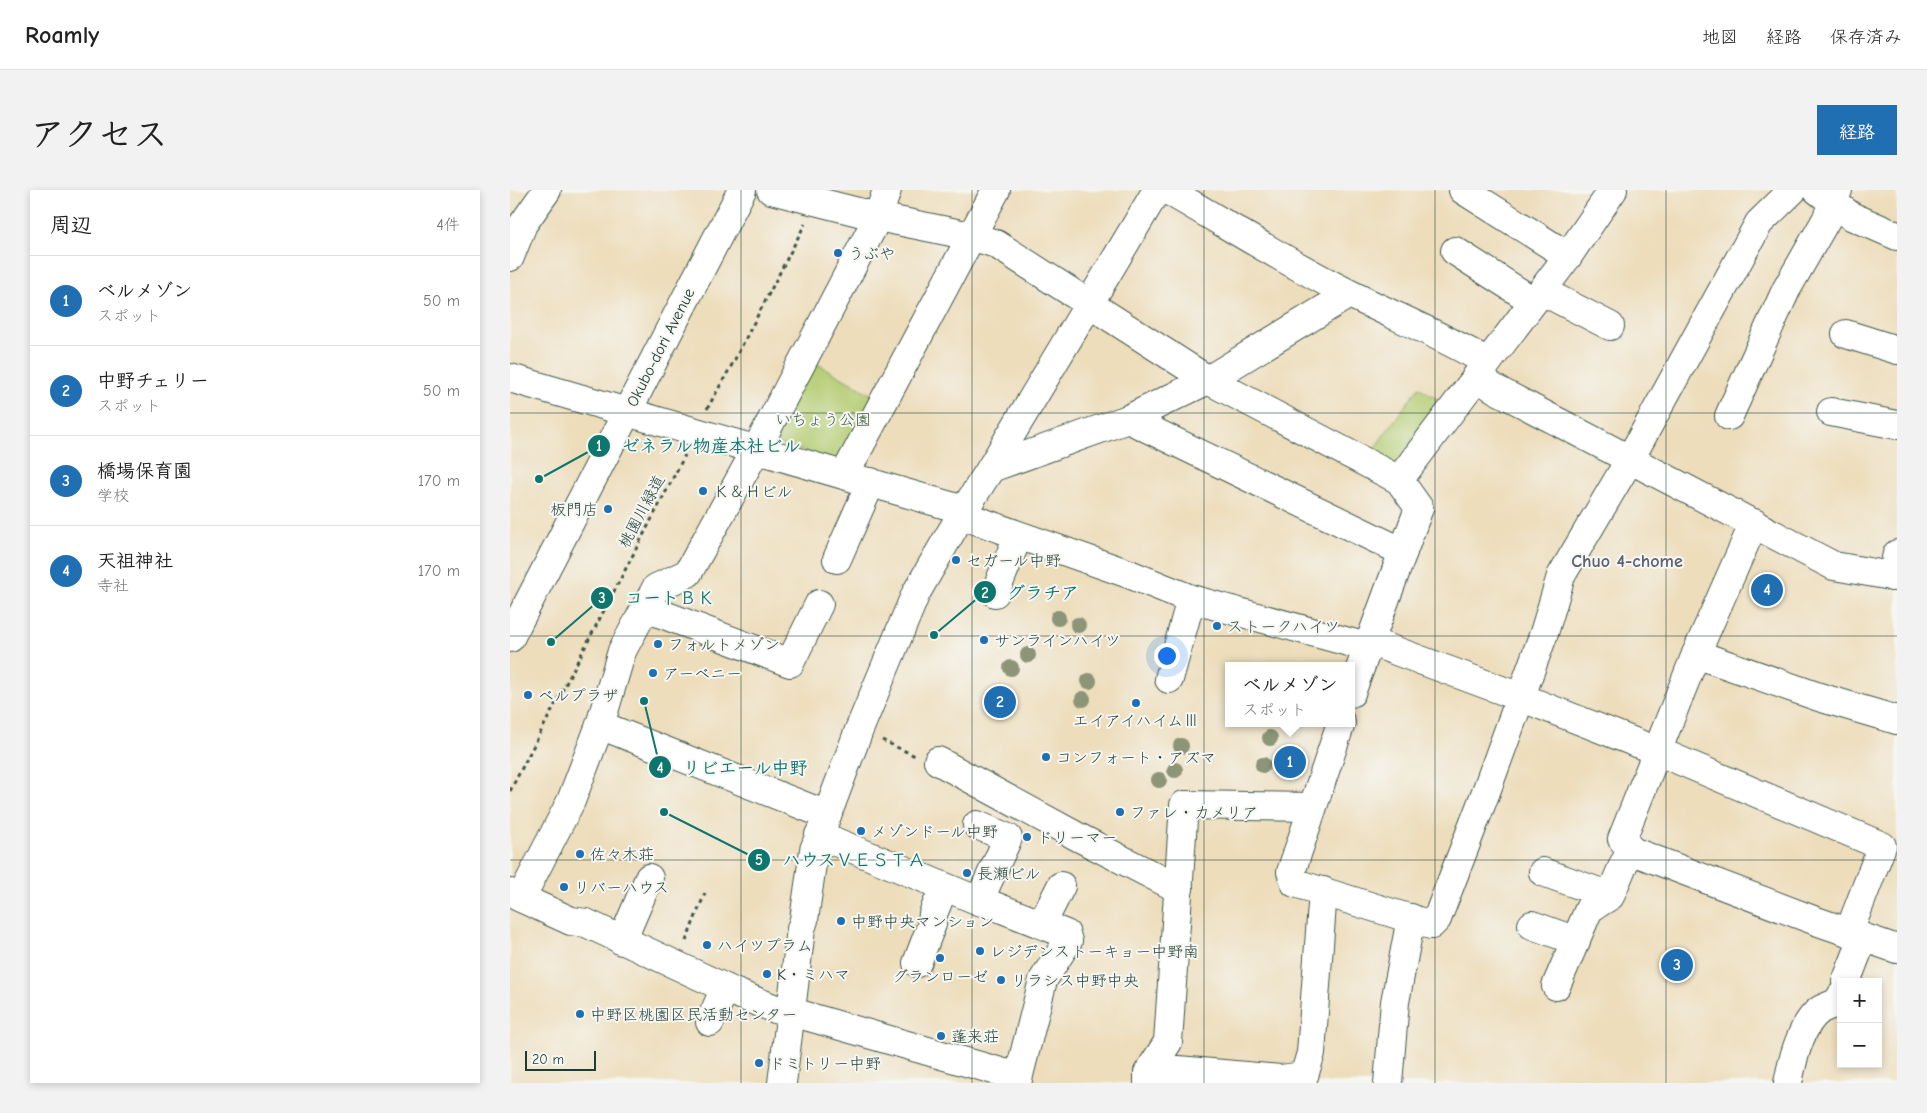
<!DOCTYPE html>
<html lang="ja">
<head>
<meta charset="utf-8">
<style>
  :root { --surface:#fff; --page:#f2f2f2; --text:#222; --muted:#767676; --line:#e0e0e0; --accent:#1f6fb2 }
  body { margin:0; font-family:"Comic Neue","Klee One",sans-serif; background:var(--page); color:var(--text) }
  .controls { position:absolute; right:15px; bottom:15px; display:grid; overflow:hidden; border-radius:0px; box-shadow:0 2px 8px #0003 }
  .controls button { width:45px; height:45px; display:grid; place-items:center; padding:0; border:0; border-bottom:1px solid var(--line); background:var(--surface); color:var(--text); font:25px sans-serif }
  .scale { position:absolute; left:15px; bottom:12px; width:71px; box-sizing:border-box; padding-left:5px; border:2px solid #1f3d34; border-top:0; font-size:14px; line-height:18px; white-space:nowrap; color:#1f3d34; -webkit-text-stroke:4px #f6f6f2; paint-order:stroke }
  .you { position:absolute; left:656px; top:465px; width:18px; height:18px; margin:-12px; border:4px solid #fff; border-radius:50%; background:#1a73e8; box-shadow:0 0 0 8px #1a73e833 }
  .badge { display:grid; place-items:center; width:32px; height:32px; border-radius:50%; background:var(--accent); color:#fff; font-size:16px; font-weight:700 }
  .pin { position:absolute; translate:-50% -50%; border:2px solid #fff; box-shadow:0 1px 5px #0006 }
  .popup { position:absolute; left:715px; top:472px; width:130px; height:65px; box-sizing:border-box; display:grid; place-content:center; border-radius:0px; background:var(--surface); filter:drop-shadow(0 1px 4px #0005); font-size:16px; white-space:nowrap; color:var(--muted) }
  .popup b { font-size:19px; color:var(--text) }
  .popup::after { content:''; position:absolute; left:50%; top:100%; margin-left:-10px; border:10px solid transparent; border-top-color:var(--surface) }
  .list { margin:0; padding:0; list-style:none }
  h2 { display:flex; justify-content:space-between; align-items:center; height:65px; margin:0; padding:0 20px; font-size:21px }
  h2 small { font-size:16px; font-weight:400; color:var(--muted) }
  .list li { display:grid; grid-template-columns:32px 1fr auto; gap:15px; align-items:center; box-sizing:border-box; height:90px; padding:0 20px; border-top:1px solid var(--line) }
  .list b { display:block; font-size:19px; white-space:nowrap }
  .list p { margin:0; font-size:16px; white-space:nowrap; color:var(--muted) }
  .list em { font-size:16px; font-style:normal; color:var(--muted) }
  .map { position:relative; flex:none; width:1387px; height:893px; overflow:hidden; border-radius:0px }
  header { display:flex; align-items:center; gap:30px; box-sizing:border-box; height:70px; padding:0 25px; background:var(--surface); border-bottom:1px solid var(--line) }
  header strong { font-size:24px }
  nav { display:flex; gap:28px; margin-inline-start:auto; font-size:18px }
  .intro { display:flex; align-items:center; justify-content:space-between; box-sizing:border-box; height:120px; padding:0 30px }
  h1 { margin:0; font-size:35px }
  .button { padding:12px 22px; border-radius:0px; background:var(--accent); color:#fff; font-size:18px; font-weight:700 }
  main { display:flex; gap:30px; padding:0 30px }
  aside { flex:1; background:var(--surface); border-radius:0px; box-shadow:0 2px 8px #0003 }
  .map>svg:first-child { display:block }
  .green { fill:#b4cc72; stroke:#6a8453 }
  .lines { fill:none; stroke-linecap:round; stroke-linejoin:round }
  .minor-casing { stroke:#3e5548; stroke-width:30 }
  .major-casing { stroke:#3e5548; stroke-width:30 }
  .path { stroke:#3e5548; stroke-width:3; stroke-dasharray:4 4; stroke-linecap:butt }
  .minor { stroke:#fff; stroke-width:28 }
  .major { stroke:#fff; stroke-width:28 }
  .tree { fill:#8c9577 }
  .grid { fill:none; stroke:#1f3d34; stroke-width:1; stroke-opacity:0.55 }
  .poi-dot { fill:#1f6fb2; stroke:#f6f6f2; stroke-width:2 }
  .labels { text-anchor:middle; stroke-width:4; stroke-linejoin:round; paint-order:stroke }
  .poi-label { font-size:16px; fill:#1f3d34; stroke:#f6f6f2; text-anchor:start }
  .street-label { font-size:16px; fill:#1f3d34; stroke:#f6f6f2 }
  .park-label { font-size:16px; fill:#3d5a40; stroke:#f6f6f2 }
  .neighbourhood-label { font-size:18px; font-weight:bold; fill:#5e6173; stroke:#f6f6f2 }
  .leader { fill:none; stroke:#0f766e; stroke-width:2 }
  .callout-dot { fill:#0f766e; stroke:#f6f6f2; stroke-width:2 }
  .mark-label { font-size:15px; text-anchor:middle; font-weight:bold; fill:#fff }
  .callout-label { font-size:18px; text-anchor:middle; font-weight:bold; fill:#0f766e; stroke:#f6f6f2; stroke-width:4; stroke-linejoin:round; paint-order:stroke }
</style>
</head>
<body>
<header>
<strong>Roamly</strong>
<nav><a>地図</a><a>経路</a><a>保存済み</a></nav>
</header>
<div class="intro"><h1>アクセス</h1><a class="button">経路</a></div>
<main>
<aside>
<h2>周辺<small>4件</small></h2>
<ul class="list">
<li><span class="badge">1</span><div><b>ベルメゾン</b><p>スポット</p></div><em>50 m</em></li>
<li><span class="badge">2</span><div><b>中野チェリー</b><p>スポット</p></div><em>50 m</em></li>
<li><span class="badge">3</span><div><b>橋場保育園</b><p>学校</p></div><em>170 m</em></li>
<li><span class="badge">4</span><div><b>天祖神社</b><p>寺社</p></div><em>170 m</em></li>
</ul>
</aside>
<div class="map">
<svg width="1387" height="893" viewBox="0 0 1387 893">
  <rect width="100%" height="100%" fill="#f6f6f2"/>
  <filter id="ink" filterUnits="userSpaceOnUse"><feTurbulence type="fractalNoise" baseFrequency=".02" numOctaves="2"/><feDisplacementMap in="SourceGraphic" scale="10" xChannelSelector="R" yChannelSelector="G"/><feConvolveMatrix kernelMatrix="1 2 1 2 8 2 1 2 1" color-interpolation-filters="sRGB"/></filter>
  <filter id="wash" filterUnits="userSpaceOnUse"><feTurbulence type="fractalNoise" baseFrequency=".0096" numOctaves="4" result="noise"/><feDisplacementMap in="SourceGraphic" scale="20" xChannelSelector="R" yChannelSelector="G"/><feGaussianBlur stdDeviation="1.12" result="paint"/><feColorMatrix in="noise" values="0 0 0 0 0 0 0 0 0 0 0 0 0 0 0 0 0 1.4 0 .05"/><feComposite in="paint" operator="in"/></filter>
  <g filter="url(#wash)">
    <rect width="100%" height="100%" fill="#edddbb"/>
    <g class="green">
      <path d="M304,172L364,206L331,272L266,253L264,248Z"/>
      <path d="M909,197L933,213L889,279L860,264Z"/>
    </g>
  </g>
  <g filter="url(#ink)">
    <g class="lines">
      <defs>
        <g id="minor">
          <path d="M261,0L368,27L461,46L486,54L698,190L889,290L909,318L841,503"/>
          <path d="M657,0C718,35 777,73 840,104C886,127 933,146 977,172"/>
          <path d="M953,0L1058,66"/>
          <path d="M1307,0L1341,26L1387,46"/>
          <path d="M945,61L1023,111"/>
          <path d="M0,67L13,34L37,0"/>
          <path d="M1032,101L1100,136"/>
          <path d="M1336,144L1387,160"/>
          <path d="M966,187L987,200L1324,376L1387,387"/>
          <path d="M0,188L454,320L463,329L619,384L681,409L857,457"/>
          <path d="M1321,222L1387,235"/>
          <path d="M1219,226L1276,100L1316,30L1328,0"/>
          <path d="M618,229L893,362"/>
          <path d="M481,278L618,229L698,190L839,104"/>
          <path d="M335,284L486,0"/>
          <path d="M889,290L1058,66L1103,0"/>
          <path d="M1244,333L1186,464L1112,649L1122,661L1306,731L1387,759"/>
          <path d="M327,369L361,292"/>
          <path d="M1382,387L1387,364"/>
          <path d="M485,403L508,346"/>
          <path d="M136,418L280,473L309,414"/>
          <path d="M859,451L1010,507L1147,561L1372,656L1339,742"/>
          <path d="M1186,464L1309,507L1387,530"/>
          <path d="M659,489L681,409"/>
          <path d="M831,533L781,682L785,693L921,735L927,729L977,599L1034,443L1051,386L1120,269L1249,33L1283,0"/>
          <path d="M90,535L317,625"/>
          <path d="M428,571L570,648L669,699"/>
          <path d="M467,635L498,648L469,711"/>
          <path d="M309,645L469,711L482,715L556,744L558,751L533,790L507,893"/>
          <path d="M1033,682L1100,706L1114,673L1122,661"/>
          <path d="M0,703L61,731L76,733L226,803L268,820L282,822L508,887"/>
          <path d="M11,708L61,611L90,535L112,461L146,398L178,383L246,260L368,27L377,0"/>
          <path d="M532,734L551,696"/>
          <path d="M1022,735L1066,751"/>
          <path d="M112,751L139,688"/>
          <path d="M407,773L422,734L423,724L434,697"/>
          <path d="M1336,792L1353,748"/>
          <path d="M1046,796L1079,719L1100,706"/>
          <path d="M200,832L215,798"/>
          <path d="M638,883L668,880L771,889L794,886L801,863L813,701"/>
          <path d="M272,893L291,739L294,730L304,660L349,540L406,403L454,320L481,278L647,0"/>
          <path d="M638,893V883L658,852L674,615L802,617"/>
          <path d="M878,893L885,812L901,728"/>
          <path d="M1278,893C1282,872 1291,833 1310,820C1315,817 1322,815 1328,812L1331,806"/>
        </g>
        <path id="major" d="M0,448L232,0"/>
      </defs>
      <use href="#minor" class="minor-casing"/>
      <use href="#major" class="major-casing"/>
      <g class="path">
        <path d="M197,219L224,171L295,34"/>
        <path d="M372,550L405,566"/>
        <path d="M0,601L175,265"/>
        <path d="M176,751L195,703"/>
      </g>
      <use href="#minor" class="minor"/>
      <use href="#major" class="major"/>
    </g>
    <g class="tree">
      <circle cx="548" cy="428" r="8"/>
      <circle cx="568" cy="435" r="8"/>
      <circle cx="518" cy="465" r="8"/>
      <circle cx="501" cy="478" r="8"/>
      <circle cx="579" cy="491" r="8"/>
      <circle cx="573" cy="509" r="8"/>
      <circle cx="760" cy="548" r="8"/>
      <circle cx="671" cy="556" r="8"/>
      <circle cx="753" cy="575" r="8"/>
      <circle cx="665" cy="580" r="8"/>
      <circle cx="649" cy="590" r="8"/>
    </g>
  </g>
  <path class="grid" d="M231,0V893M462,0V893M694,0V893M925,0V893M1156,0V893M0,223H1387M0,446H1387M0,670H1387"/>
  <g class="poi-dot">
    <circle cx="328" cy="63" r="5"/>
    <circle cx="193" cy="301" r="5"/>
    <circle cx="98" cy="319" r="5"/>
    <circle cx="446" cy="370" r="5"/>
    <circle cx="707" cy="436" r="5"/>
    <circle cx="474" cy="450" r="5"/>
    <circle cx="148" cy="454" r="5"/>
    <circle cx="143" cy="483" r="5"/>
    <circle cx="18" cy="505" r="5"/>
    <circle cx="626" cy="513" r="5"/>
    <circle cx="536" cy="567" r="5"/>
    <circle cx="610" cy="622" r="5"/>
    <circle cx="351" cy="641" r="5"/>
    <circle cx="517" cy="647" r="5"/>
    <circle cx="70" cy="664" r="5"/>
    <circle cx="457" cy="683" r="5"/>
    <circle cx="54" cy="697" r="5"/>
    <circle cx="331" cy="731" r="5"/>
    <circle cx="197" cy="755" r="5"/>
    <circle cx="470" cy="761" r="5"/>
    <circle cx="430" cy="768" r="5"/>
    <circle cx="257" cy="784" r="5"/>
    <circle cx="491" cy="790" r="5"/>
    <circle cx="70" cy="824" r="5"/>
    <circle cx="431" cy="846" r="5"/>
    <circle cx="249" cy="873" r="5"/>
  </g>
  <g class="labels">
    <g class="poi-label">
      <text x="338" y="69">うぶや</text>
      <text x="203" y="307">Ｋ＆Ｈビル</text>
      <text x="88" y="325" text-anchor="end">板門店</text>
      <text x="456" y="376">セガール中野</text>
      <text x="717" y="442">ストークハイツ</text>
      <text x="484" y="456">サンラインハイツ</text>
      <text x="158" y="460">フォルトメゾン</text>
      <text x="153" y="489">アーベニー</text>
      <text x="28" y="511">ベルプラザ</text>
      <text x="626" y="536" text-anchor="middle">エイアイハイムⅢ</text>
      <text x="546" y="573">コンフォート・アズマ</text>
      <text x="620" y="628">ファレ・カメリア</text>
      <text x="361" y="647">メゾンドール中野</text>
      <text x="527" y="653">ドリーマー</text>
      <text x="80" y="670">佐々木荘</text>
      <text x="467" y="689">長瀬ビル</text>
      <text x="64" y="703">リバーハウス</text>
      <text x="341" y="737">中野中央マンション</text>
      <text x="207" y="761">ハイツプラム</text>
      <text x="480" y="767">レジデンストーキョー中野南</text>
      <text x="267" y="790">K・ミハマ</text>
      <text x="430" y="792" text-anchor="middle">グランローゼ</text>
      <text x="501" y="796">リラシス中野中央</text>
      <text x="80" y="830">中野区桃園区民活動センター</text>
      <text x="441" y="852">蓬来荘</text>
      <text x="259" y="879">ドミトリー中野</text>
    </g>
    <g class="street-label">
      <text transform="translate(150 157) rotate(-63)" y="6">Okubo-dori Avenue</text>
      <text transform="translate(131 321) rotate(-62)" y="6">桃園川緑道</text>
    </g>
    <g class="park-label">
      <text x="313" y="235">いちょう公園</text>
    </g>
    <g class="neighbourhood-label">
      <text x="1117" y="377">Chuo 4-chome</text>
    </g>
  </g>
  <path class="leader" d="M29 289L89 256M424 445L475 402M41 452L92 408M134 511L150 577M154 622L249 670"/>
  <g class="callout-dot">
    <circle cx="29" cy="289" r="5"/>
    <circle cx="424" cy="445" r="5"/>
    <circle cx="41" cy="452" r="5"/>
    <circle cx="134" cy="511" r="5"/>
    <circle cx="154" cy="622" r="5"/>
    <circle cx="89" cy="256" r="12"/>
    <circle cx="475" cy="402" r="12"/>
    <circle cx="92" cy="408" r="12"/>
    <circle cx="150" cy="577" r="12"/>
    <circle cx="249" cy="670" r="12"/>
  </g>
  <g class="mark-label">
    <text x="89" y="261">1</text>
    <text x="475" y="408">2</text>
    <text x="92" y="413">3</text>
    <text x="150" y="583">4</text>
    <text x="249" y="675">5</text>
  </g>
  <g class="callout-label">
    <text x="201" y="262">ゼネラル物産本社ビル</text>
    <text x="533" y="409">グラチア</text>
    <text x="160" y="414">コートＢＫ</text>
    <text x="235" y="584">リビエール中野</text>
    <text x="344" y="676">ハウスＶＥＳＴＡ</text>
  </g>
</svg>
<div class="controls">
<button>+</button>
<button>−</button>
</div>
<div class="scale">20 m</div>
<div class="you"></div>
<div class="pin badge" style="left:780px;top:572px">1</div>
<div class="popup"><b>ベルメゾン</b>スポット</div>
<div class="pin badge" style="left:490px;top:512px">2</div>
<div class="pin badge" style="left:1167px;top:775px">3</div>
<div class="pin badge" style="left:1257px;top:400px">4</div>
</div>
</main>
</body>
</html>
